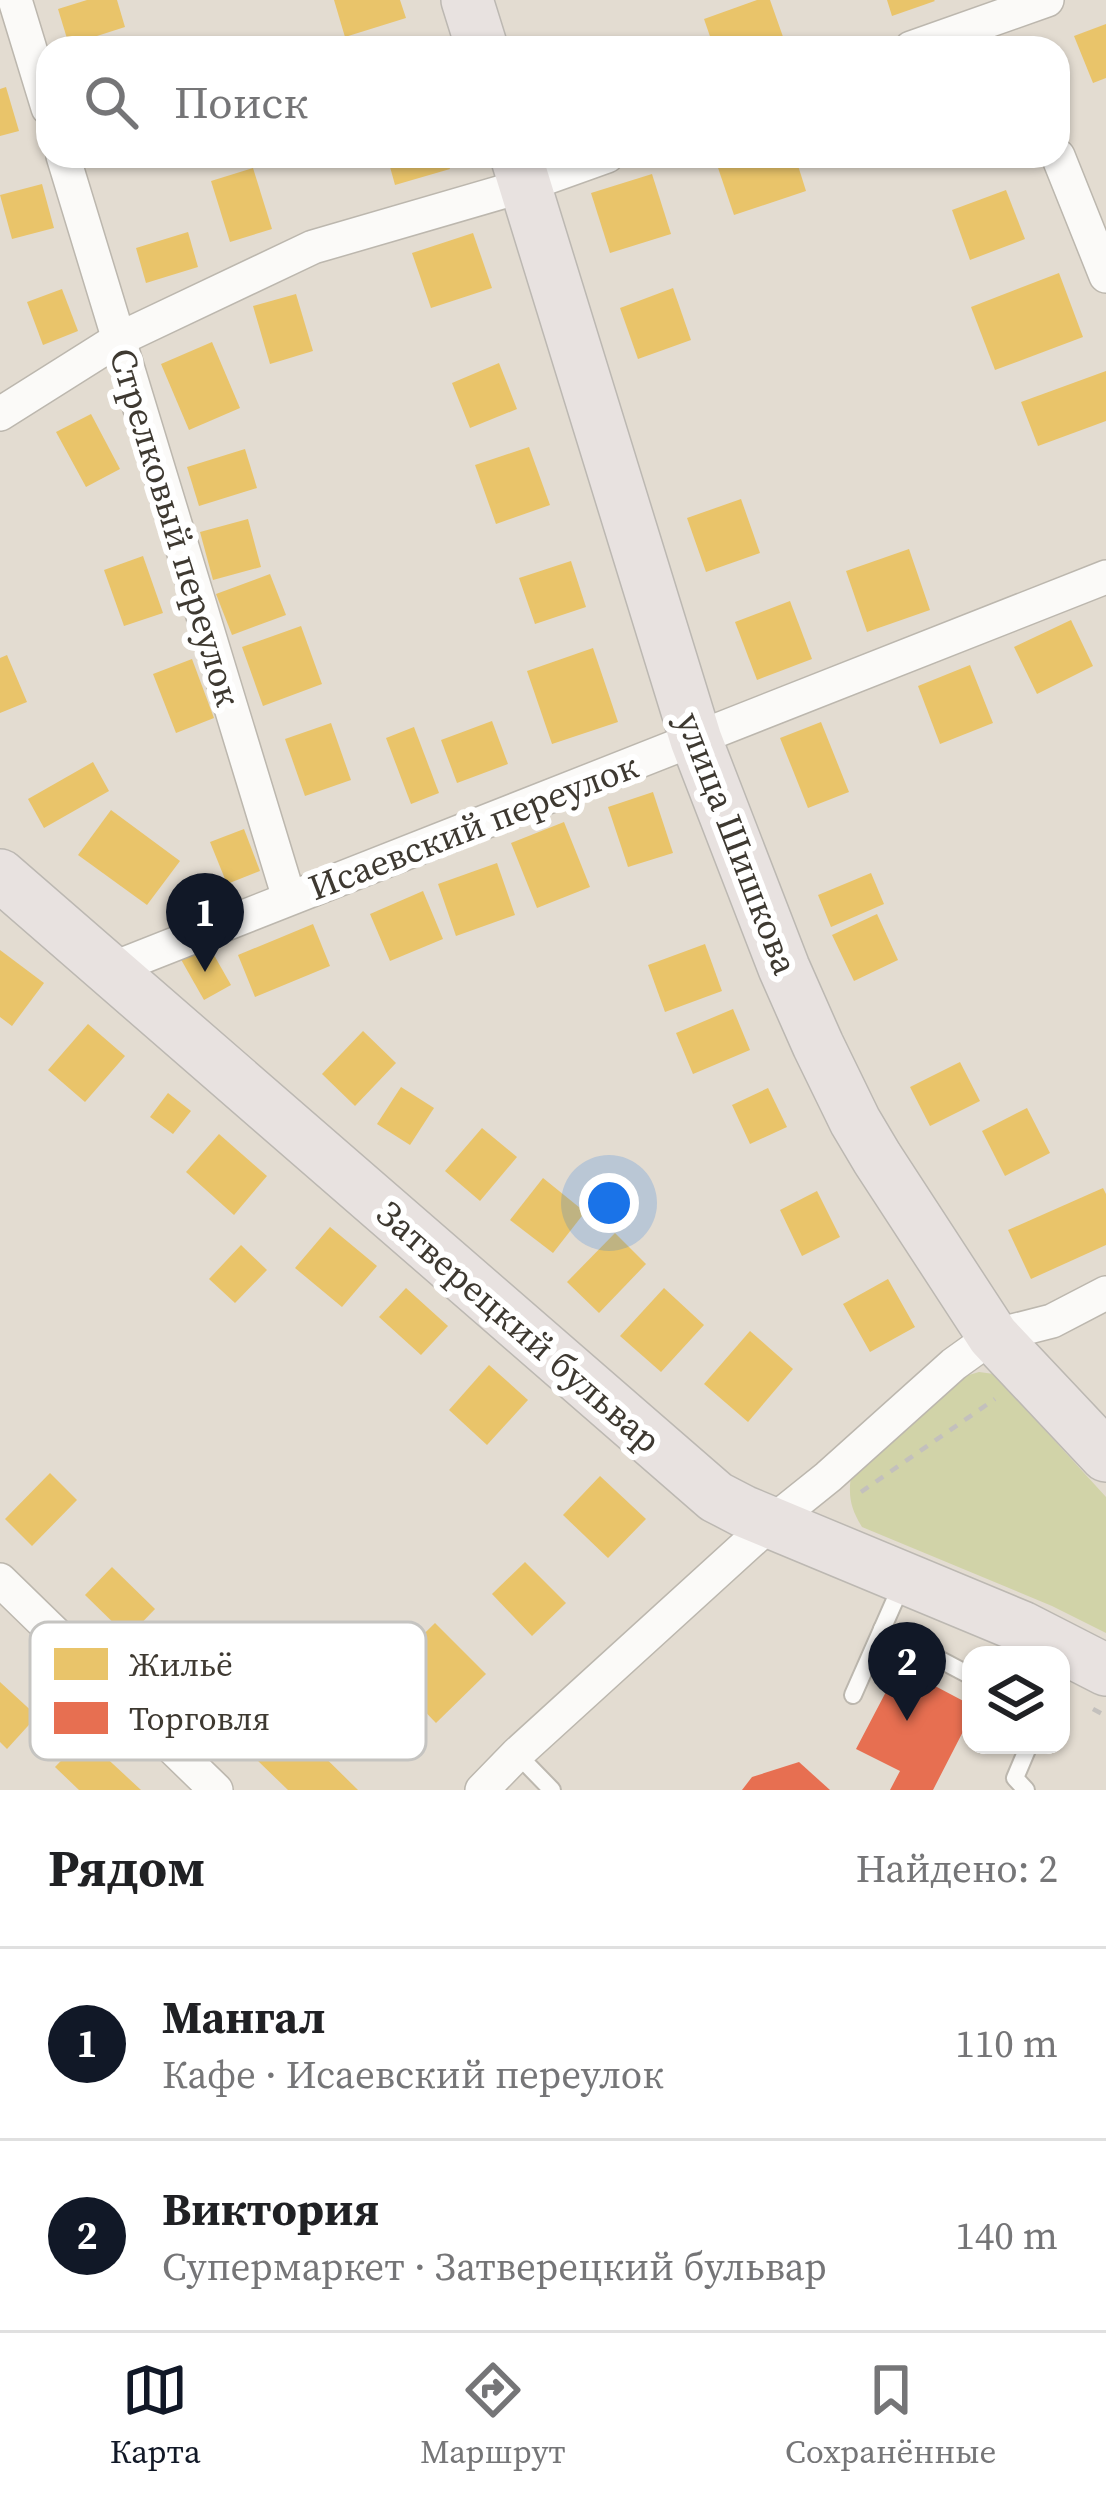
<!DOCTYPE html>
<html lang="ru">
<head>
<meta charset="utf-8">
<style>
  :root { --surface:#fff; --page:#f2f2f2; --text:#202124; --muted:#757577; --line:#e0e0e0; --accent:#111827 }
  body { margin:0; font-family:"Source Serif 4",serif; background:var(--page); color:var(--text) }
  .controls { position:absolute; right:36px; bottom:36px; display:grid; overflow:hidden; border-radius:24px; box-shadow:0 3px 9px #0004 }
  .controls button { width:108px; height:108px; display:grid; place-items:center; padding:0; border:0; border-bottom:3px solid var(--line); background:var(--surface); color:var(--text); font:60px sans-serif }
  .you { position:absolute; left:609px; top:1203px; width:42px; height:42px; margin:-30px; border:9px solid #fff; border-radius:50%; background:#1a73e8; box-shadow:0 0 0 18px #1a73e833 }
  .badge { display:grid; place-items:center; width:78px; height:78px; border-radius:50%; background:var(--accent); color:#fff; font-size:39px; font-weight:700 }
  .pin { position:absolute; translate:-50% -99px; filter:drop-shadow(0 3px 6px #0008) }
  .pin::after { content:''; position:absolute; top:63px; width:42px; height:36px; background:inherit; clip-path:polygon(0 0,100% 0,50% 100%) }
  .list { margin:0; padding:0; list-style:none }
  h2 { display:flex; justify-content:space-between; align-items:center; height:156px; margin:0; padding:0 48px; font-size:51px }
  h2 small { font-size:39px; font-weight:400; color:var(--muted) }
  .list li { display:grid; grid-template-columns:78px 1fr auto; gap:36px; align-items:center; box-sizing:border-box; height:192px; padding:0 48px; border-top:3px solid var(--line) }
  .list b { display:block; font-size:45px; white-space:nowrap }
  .list p { margin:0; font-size:39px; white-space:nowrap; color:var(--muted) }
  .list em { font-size:39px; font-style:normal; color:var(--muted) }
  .icon { flex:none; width:66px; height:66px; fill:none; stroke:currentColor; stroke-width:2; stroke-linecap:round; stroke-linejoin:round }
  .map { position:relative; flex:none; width:1106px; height:1790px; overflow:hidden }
  .search { position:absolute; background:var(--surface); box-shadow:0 3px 9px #0004; left:36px; right:36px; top:36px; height:132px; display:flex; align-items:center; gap:30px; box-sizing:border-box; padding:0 42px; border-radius:36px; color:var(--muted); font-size:45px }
  .sheet { height:540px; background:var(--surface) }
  nav { display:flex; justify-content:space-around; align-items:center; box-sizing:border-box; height:168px; border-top:3px solid var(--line); background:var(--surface); font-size:33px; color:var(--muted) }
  nav a { display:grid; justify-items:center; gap:6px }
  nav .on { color:var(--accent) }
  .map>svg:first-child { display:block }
  .green { fill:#d1d3a8 }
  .homes { fill:#e9c46a }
  .shops { fill:#e76f51 }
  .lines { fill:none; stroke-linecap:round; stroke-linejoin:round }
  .service-casing { stroke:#bcb7ae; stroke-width:20 }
  .minor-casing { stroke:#bcb7ae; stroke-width:36 }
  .primary-casing { stroke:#bcb8b2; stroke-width:54 }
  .path { stroke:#c3c0bd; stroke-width:4.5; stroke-dasharray:9 9; stroke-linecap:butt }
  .service { stroke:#fbfaf8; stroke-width:16 }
  .minor { stroke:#fbfaf8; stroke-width:33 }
  .primary { stroke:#e8e2e0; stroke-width:51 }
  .labels { text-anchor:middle; stroke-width:12; stroke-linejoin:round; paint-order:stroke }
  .street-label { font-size:36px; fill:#3e3931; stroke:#fff }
  .key { fill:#fff; stroke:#c5c4c1; stroke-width:3 }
  .key-label { font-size:33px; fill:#3e3931 }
</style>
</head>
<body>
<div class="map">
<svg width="1106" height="1790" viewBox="0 0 1106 1790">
  <rect width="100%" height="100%" fill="#e3dcd1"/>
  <path class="green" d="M979,1372L994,1374L1106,1497V1633L1052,1606L862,1527C851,1509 848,1497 851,1476L962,1377Z"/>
  <g class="homes">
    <path d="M87,0H117L125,27L69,45L58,9Z"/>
    <path d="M334,0H400L406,18L345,37Z"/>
    <path d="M757,0H770L787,48H714L704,19Z"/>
    <path d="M887,0H934L935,1L892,16Z"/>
    <path d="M1106,24V78L1093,83L1074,36Z"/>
    <path d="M6,87L19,131L0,136V89Z"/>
    <path d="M387,156H446L450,169L395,185Z"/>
    <path d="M714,156H795L806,191L734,215Z"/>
    <path d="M253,168L272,229L230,242L211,181Z"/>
    <path d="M652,174L671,234L610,253L591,193Z"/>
    <path d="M42,184L54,228L12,239L0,195Z"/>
    <path d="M1006,190L1025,239L970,260L952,210Z"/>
    <path d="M188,232L198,267L146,283L136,248Z"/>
    <path d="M473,233L492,288L431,308L412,253Z"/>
    <path d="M1059,273L1083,337L995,370L971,307Z"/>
    <path d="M673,288L691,340L638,359L620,308Z"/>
    <path d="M62,289L78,331L43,345L27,302Z"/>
    <path d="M296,294L313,351L270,364L253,306Z"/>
    <path d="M212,342L240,408L189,430L161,364Z"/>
    <path d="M499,363L517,409L470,428L452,383Z"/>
    <path d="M1106,371V421L1038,446L1021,402Z"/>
    <path d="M91,414L120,469L86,487L56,432Z"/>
    <path d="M529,447L550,505L496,524L475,465Z"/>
    <path d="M245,449L257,488L199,506L187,467Z"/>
    <path d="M741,499L760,553L706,572L687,518Z"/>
    <path d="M248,519L261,567L213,580L200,532Z"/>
    <path d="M909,549L930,610L867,632L846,571Z"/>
    <path d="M143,556L163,613L124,626L104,570Z"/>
    <path d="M571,561L586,607L535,624L519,578Z"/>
    <path d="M270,574L286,615L232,635L216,594Z"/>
    <path d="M790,601L812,659L757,680L735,622Z"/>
    <path d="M1071,620L1093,666L1037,694L1014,647Z"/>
    <path d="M301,626L322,684L263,706L242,647Z"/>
    <path d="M593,648L618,722L552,744L527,671Z"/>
    <path d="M7,655L27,702L0,713V658Z"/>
    <path d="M192,659L214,718L176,733L153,674Z"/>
    <path d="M970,665L993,723L940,744L918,686Z"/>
    <path d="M492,721L508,764L457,783L441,740Z"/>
    <path d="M821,722L849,792L808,808L780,738Z"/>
    <path d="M331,723L351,780L305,796L285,739Z"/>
    <path d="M414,727L439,793L411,804L386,738Z"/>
    <path d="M93,762L109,791L44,828L28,799Z"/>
    <path d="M653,792L673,853L628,867L608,807Z"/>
    <path d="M111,810L180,861L147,905L78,855Z"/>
    <path d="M564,822L590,887L537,908L511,843Z"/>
    <path d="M244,829L260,871L227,884L210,842Z"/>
    <path d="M497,863L515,915L456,936L438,884Z"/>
    <path d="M871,873L884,904L831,927L818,895Z"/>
    <path d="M423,891L443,939L390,961L370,914Z"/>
    <path d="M877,914L898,960L854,981L832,935Z"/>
    <path d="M313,924L330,966L255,997L238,955Z"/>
    <path d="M206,941L231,985L204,1000L179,956Z"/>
    <path d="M705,944L722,991L665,1012L648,965Z"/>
    <path d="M0,950L44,983L12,1026L0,1017Z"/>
    <path d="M733,1009L750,1050L693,1074L676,1033Z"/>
    <path d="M88,1024L125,1056L85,1102L48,1070Z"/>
    <path d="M363,1031L396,1063L355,1106L322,1074Z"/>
    <path d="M960,1062L980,1101L930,1126L910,1087Z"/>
    <path d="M401,1087L434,1108L410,1145L377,1124Z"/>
    <path d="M768,1088L787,1127L750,1144L732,1105Z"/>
    <path d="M168,1093L191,1111L173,1134L150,1117Z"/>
    <path d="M1027,1108L1050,1153L1005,1176L982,1131Z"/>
    <path d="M482,1128L517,1157L480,1201L445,1171Z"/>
    <path d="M219,1134L267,1176L234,1215L186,1172Z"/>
    <path d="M543,1178L585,1212L553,1253L510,1220Z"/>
    <path d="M1103,1188L1106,1194V1245L1031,1279L1008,1230Z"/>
    <path d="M817,1191L840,1237L802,1256L780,1210Z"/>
    <path d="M330,1227L377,1266L342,1307L295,1268Z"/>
    <path d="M615,1233L646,1264L599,1313L567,1282Z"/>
    <path d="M241,1245L267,1270L235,1303L209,1279Z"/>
    <path d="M888,1279L915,1327L870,1352L843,1304Z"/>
    <path d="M406,1288L448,1326L421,1355L379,1317Z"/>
    <path d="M664,1288L704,1325L661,1372L620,1336Z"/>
    <path d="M750,1331L793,1369L748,1422L704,1384Z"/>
    <path d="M489,1365L528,1400L487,1445L449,1410Z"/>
    <path d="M50,1473L77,1500L32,1546L5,1519Z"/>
    <path d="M600,1476L646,1519L608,1558L563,1515Z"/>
    <path d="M525,1562L566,1603L532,1636L492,1594Z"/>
    <path d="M112,1567L155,1609L128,1637L85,1595Z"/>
    <path d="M435,1623L486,1674L436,1723L386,1671Z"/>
    <path d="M0,1682L37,1716L7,1749L0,1742Z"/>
    <path d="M292,1725L358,1790H288L257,1760Z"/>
    <path d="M84,1737L141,1790H79L55,1767Z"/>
  </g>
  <g class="shops">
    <path d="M899,1667L971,1705V1716L933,1790H890L900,1771L856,1749Z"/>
    <path d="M799,1762L830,1790H742L752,1777Z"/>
  </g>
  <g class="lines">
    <defs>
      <g id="service">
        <path d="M882,1629L971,1676"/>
        <path d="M853,1695L902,1584"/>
        <path d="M517,1754L552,1790"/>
        <path d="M1026,1790L1015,1778L1029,1745"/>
      </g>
      <g id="minor">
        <path d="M15,0L48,108"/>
        <path d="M911,48L1047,0"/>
        <path d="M63,156L289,898"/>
        <path d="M1058,156L1106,276"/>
        <path d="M0,414L119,339L313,247L526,185L607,156"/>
        <path d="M109,970L1106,577"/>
        <path d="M0,1580L216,1790"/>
        <path d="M482,1790L517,1754L772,1522L828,1477L954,1364L993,1336L1052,1321L1106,1293"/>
      </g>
      <g id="primary">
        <path d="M467,0L482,48"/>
        <path d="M516,156L696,740L784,968L818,1045L855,1121L877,1158L993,1336L1106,1456"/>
        <path d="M0,875L716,1497L743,1511L1022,1627L1106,1670"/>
      </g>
    </defs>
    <use href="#service" class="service-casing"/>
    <use href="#minor" class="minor-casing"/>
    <use href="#primary" class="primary-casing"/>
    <g class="path">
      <path d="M861,1492L995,1399"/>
      <path d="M1093,1709L1106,1716"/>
    </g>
    <use href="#service" class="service"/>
    <use href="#minor" class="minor"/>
    <use href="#primary" class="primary"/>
  </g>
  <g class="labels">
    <g class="street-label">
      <text transform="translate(176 527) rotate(73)" y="13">Стрелковый переулок</text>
      <text transform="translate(473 826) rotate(-21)" y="13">Исаевский переулок</text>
      <text transform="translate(738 843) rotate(69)" y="13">улица Шишкова</text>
      <text transform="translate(519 1326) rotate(41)" y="13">Затверецкий бульвар</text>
    </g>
  </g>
  <rect x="30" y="1622" width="396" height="138" rx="18" class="key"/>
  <rect x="54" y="1648" width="54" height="32" fill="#e9c46a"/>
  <rect x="54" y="1702" width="54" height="32" fill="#e76f51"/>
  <g class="key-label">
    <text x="129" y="1676">Жильё</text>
    <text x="129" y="1730">Торговля</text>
  </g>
</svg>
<div class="controls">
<button><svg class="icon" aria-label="layers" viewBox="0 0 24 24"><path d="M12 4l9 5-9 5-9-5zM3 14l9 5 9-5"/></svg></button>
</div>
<div class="you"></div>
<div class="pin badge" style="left:205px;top:972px">1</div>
<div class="pin badge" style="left:907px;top:1721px">2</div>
<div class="search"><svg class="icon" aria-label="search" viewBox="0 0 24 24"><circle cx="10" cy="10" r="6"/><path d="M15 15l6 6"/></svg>Поиск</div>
</div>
<section class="sheet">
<h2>Рядом<small>Найдено: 2</small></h2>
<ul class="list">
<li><span class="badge">1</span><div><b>Мангал</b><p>Кафе · Исаевский переулок</p></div><em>110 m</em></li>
<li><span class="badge">2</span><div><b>Виктория</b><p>Супермаркет · Затверецкий бульвар</p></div><em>140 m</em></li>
</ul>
</section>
<nav>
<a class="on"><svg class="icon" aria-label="map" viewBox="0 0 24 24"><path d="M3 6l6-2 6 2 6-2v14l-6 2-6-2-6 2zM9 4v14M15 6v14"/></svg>Карта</a>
<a><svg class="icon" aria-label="directions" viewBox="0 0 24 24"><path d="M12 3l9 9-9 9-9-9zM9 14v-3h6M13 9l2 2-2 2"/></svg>Маршрут</a>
<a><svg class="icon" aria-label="saved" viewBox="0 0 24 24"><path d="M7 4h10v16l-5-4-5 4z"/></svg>Сохранённые</a>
</nav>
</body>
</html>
